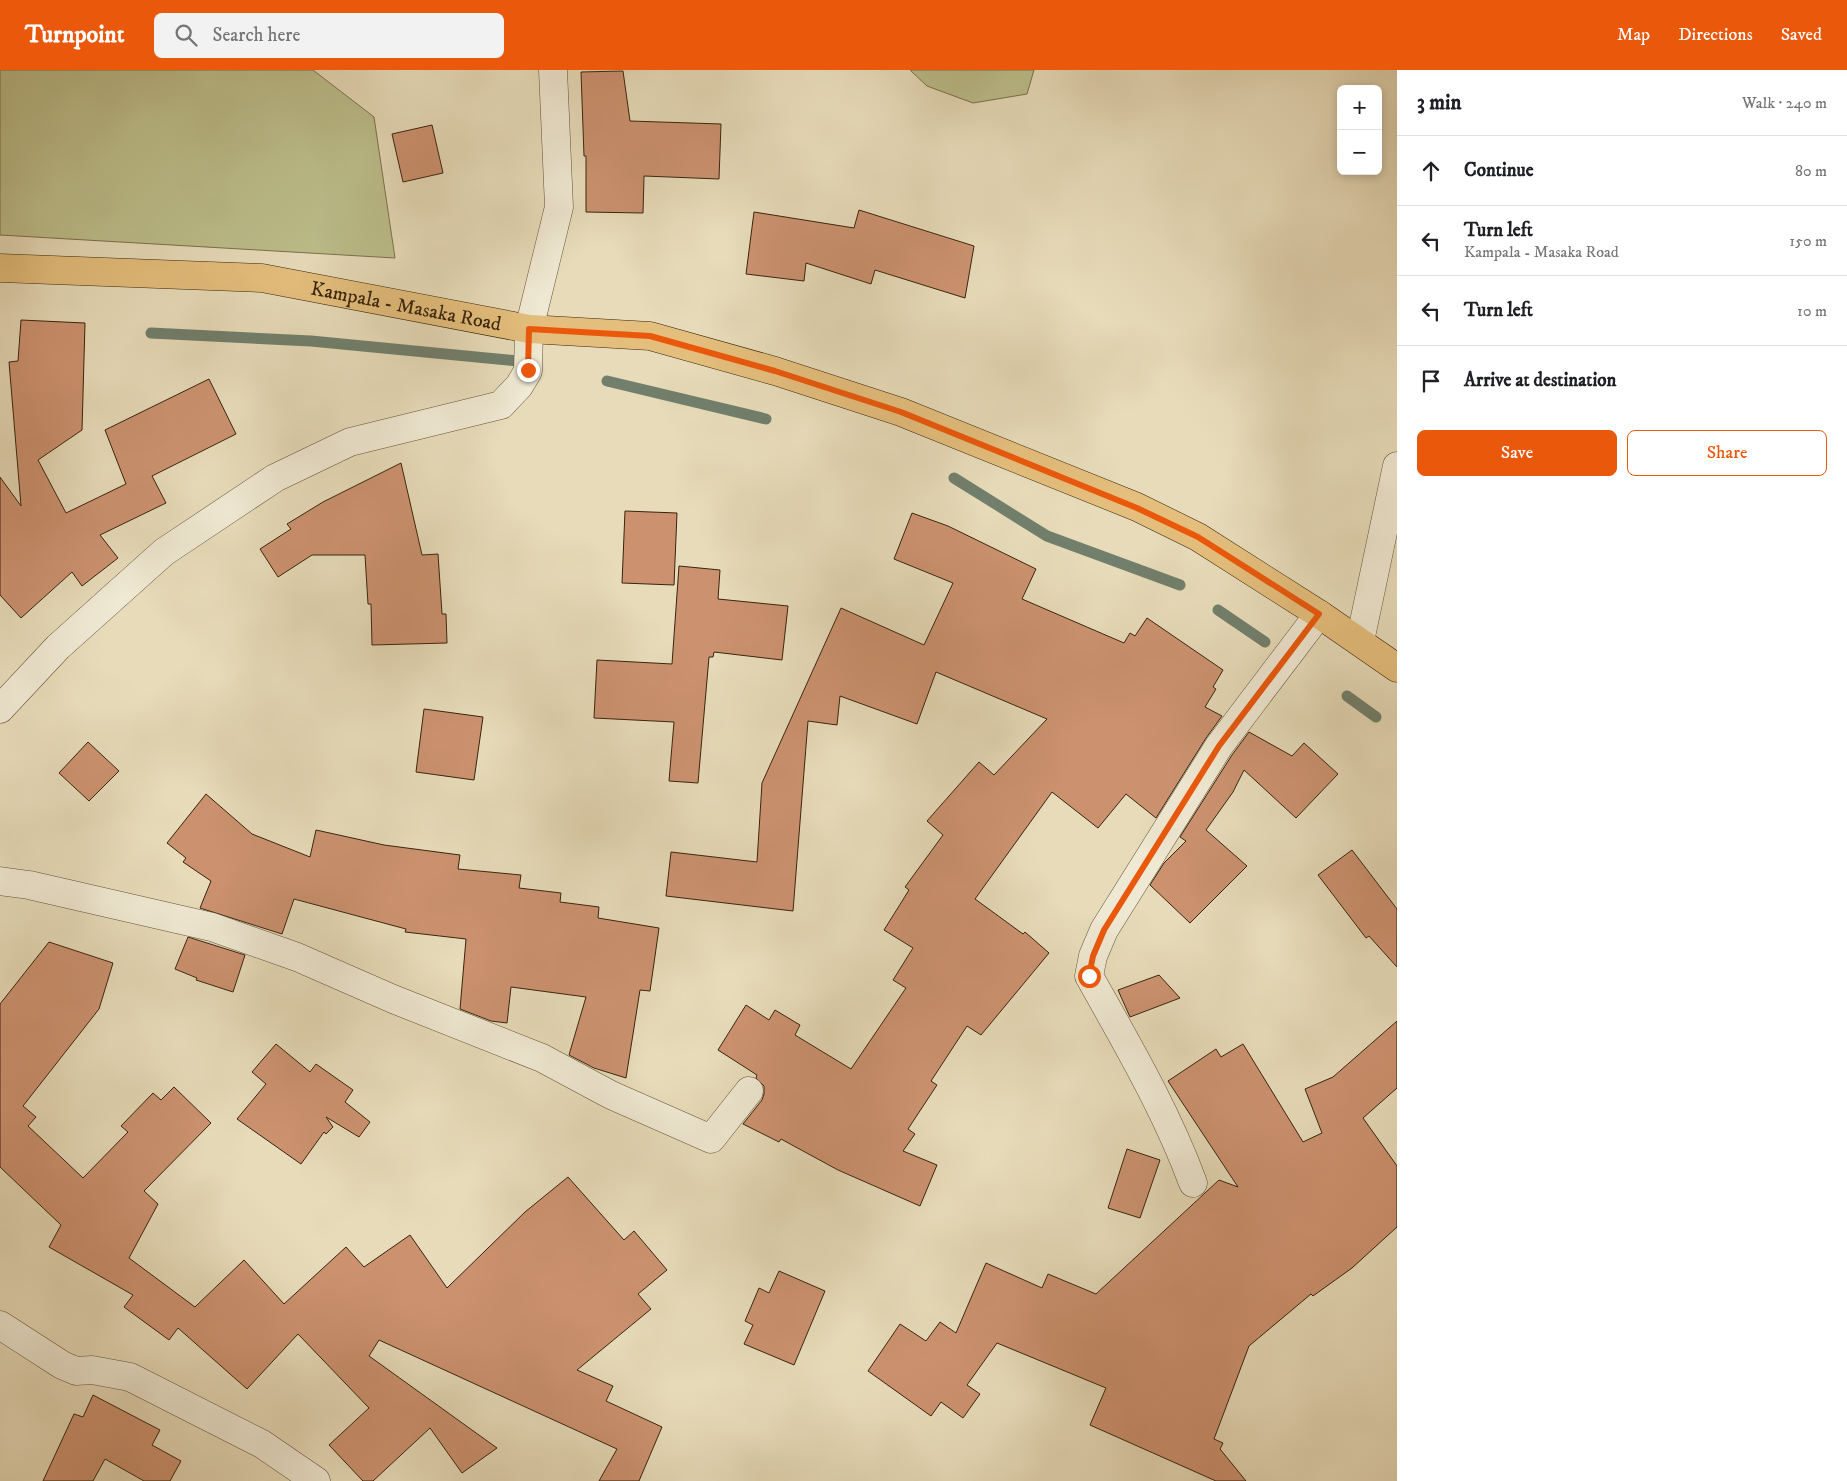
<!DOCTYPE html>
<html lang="en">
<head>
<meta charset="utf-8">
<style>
  :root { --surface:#fff; --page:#f2f2f2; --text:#202124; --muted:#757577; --line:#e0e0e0; --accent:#ea580c }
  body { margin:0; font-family:"IM FELL DW Pica",serif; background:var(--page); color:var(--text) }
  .controls { position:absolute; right:15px; top:15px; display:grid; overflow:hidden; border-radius:8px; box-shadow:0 2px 8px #0003 }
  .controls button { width:45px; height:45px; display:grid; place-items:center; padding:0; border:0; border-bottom:1px solid var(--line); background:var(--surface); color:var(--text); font:25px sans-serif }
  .stop { position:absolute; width:15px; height:15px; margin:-11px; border:4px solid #ea580c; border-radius:50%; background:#fff }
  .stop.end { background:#ea580c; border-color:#fff; box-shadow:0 1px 5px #0008 }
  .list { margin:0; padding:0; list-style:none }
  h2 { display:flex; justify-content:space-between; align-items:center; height:65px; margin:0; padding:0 20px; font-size:21px }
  h2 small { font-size:16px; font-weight:400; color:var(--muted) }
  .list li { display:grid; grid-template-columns:32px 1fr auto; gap:15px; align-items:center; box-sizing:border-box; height:70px; padding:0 20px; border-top:1px solid var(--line) }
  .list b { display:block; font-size:19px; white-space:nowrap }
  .list p { margin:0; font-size:16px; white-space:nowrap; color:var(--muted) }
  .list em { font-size:16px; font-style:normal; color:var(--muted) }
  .actions { display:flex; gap:10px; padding:15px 20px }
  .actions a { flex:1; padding:11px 0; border:1px solid var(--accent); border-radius:8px; text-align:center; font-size:18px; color:var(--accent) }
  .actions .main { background:var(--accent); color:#fff }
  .icon { flex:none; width:28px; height:28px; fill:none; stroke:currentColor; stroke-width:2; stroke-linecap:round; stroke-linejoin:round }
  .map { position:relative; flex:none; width:1397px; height:1411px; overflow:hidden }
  header { display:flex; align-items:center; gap:30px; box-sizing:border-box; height:70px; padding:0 25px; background:var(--accent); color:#fff }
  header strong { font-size:24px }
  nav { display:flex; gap:28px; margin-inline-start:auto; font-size:18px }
  .search { width:350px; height:45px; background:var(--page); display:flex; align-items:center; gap:12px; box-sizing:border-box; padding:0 18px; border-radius:8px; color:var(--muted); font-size:19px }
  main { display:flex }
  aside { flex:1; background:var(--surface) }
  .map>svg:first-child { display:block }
  .green { fill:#bcbe8b; stroke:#7a714c }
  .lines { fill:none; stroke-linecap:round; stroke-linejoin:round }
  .stream { stroke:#717f6c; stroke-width:11 }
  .building { fill:#cc9270; stroke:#38240d }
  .minor-casing { stroke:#645238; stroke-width:29 }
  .major-casing { stroke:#38240d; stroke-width:29 }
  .minor { stroke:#efe8d2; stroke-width:28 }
  .major { stroke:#e4be7c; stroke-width:28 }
  .route { stroke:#ea580c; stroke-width:6 }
  .labels { text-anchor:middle; stroke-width:5; stroke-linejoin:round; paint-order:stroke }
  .street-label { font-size:20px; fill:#38240d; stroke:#efe8d2 }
</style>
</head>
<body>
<header>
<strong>Turnpoint</strong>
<div class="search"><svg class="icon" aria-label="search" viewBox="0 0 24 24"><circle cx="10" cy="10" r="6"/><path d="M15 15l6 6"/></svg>Search here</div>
<nav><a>Map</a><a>Directions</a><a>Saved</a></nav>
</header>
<main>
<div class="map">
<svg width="1397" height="1411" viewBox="0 0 1397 1411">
  <rect width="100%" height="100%" fill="#e7dbb9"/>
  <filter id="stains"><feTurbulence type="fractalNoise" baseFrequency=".004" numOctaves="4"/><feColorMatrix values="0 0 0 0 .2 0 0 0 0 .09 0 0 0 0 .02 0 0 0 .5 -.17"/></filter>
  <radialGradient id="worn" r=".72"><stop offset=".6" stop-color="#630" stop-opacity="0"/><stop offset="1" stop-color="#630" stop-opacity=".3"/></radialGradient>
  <g class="green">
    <path d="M0,0H313L374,47L395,188L0,165Z"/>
    <path d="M910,0H1034L1027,24L973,33L927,16Z"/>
  </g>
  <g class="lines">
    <g class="stream">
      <path d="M151,263L311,271L518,291"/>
      <path d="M607,311L766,349"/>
      <path d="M954,408L1047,466L1180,515"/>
      <path d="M1218,540L1265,572"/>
      <path d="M1347,626L1376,647"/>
    </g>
  </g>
  <g class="building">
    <path d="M623,1L630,51L721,54L719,109L644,106L643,143L586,142V86H584L581,2Z"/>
    <path d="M432,55L443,103L403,112L392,64Z"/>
    <path d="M859,140L974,176L965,228L875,200L871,214L806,193L804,211L746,204L754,142L854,158Z"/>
    <path d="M21,250L85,253L82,360L38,390L66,443L126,414L105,360L209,309L236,364L152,406L166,433L100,465L118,488L82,516L72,502L21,548L0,525V407L21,436L9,292L18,291Z"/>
    <path d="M401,393L422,485L438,484L442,544H446L447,573L372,575L371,534H368L365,485H312L278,507L260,479L291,459L287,454L323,432Z"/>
    <path d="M625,441L677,443L674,515L622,513Z"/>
    <path d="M912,443L948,456L1036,499L1022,529L1124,573L1130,563L1135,566L1147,548L1223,600L1213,617L1216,619L1205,637L1222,646L1206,668L1156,748L1126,724L1098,758L1052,722L975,829L1023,864L1025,862L1049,883L981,965L967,956L931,1011L937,1015L908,1059L915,1064L903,1081L937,1095L920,1136L838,1100L781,1069L779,1072L743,1054L762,1030L764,1024V1016L756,1008L757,1005L718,980L746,935L769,950L775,940L800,955L795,965L851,999L906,918L893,910L913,878L884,860L909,820L905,817L943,765L927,751L979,692L994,705L1047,649L936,602L917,654L840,626L837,655L808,651L793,841L666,826L671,782L757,792L762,713L841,538L924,575L953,513L894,489Z"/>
    <path d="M679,496L720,500L718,529L788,536L782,590L714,582L713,587H709L698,713L669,711L674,652L594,648L597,590L672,594Z"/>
    <path d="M424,639L483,647L474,710L416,702Z"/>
    <path d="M1249,662L1292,686L1304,673L1338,704L1296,748L1244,700L1233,722L1206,760L1247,796L1190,853L1150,815L1164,793L1186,771L1180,767L1232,685Z"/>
    <path d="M88,672L119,701L89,731L59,703Z"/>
    <path d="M206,724L252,764L310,787L316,760L384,775L460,785L458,799L521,805L519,818L561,823L560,832L599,837L598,848L659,858L650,921L640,920L626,1008L594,998L569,985L586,927L511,917L507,953L491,951L460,939L466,869L405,862L406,859L294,829L282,864L200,838L211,811L183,792L186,788L167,773Z"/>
    <path d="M1352,780L1397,839V897L1369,866L1366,868L1318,805Z"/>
    <path d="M188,867L245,885L233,922L196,910L197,908L175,899Z"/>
    <path d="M49,872L113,893L99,939L23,1036L36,1047L28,1056L83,1108L128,1062L121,1056L153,1023L161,1030L174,1017L211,1053L144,1121L158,1134L129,1188L195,1237L244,1190L284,1234L346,1177L364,1197L410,1165L447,1218L525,1142L568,1107L624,1170L634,1161L667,1200L638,1224L651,1239L577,1300L613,1316L606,1331L662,1357L639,1411H599L617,1379L379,1270L369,1286L497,1378L462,1403L430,1358L373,1411H363L329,1375L369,1338L298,1264L247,1319L178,1258L169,1270L124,1237L133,1225L49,1177L61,1155L0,1097V934Z"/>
    <path d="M1159,905L1180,928L1130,947L1118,920Z"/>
    <path d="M1397,951V1018L1363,1048L1397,1096V1157L1352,1198L1313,1226L1311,1224L1249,1276L1214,1369L1223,1373L1220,1379L1246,1411H1216L1090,1355L1106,1318L997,1273L967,1315L980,1324L963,1348L941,1332L931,1346L868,1301L900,1254L926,1271L940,1252L956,1263L986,1193L1042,1218L1048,1204L1096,1224L1219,1110L1238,1117L1168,1011L1216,979L1221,987L1243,974L1303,1072L1322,1063L1305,1019L1333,1007Z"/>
    <path d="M276,974L310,1002L316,994L353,1020L345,1032L370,1052L359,1067L326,1047L333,1057L326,1064L324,1062L301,1094L237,1049L266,1014L252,1002Z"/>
    <path d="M1127,1079L1160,1090L1140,1148L1108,1138Z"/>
    <path d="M779,1201L825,1221L794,1295L744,1274L753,1255L745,1251L759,1218L769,1223Z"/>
    <path d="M93,1325L160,1360L152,1375L181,1391L170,1411H144L105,1389L93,1411H43L74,1344L83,1347Z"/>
  </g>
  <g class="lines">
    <defs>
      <g id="minor">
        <path d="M1360,571L1397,396"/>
        <path d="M0,639L58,577L164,482L275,408L350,372L501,335L519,316L528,301L529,259L559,137L553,0"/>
        <path d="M0,811L29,815L212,857L297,887L393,929L542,988L611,1025L711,1069L749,1021"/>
        <path d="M1193,1113C1166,1040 1127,974 1089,906L1093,886L1104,860L1219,676L1319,544"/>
        <path d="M0,1255L62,1295L76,1301L92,1300L130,1307L262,1374L316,1411"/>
      </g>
      <g id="major">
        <path id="s1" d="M0,198L262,208L529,259L650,266L775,301L901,342L1137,437L1198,467L1319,544L1397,598"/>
      </g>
    </defs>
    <use href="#minor" class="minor-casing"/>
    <use href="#major" class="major-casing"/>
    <use href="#minor" class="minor"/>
    <use href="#major" class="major"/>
  </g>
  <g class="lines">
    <path class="route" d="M528,300L529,259L650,266L775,301L901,342L1137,438L1198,467L1319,544L1219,676L1104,860L1093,886L1089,906"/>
  </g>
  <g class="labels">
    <g class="street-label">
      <text dy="7" stroke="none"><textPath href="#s1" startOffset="409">Kampala - Masaka Road</textPath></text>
    </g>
  </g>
  <rect width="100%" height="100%" filter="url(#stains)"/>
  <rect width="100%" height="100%" fill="url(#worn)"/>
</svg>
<div class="controls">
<button>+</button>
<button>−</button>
</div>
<div class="stop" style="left:1089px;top:906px"></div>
<div class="stop end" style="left:528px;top:300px"></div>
</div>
<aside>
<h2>3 min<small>Walk · 240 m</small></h2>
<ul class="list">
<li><svg class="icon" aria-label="ahead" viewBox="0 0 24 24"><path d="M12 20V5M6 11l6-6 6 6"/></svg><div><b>Continue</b></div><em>80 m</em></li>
<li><svg class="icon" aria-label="left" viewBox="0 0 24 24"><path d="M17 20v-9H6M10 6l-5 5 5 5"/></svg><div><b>Turn left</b><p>Kampala - Masaka Road</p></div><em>150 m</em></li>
<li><svg class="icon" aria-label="left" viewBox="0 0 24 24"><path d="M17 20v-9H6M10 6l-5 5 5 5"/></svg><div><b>Turn left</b></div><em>10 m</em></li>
<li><svg class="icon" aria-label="arrive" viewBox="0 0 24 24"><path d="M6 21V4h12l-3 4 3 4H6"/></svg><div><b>Arrive at destination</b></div></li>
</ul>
<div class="actions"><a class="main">Save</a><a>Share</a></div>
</aside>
</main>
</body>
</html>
